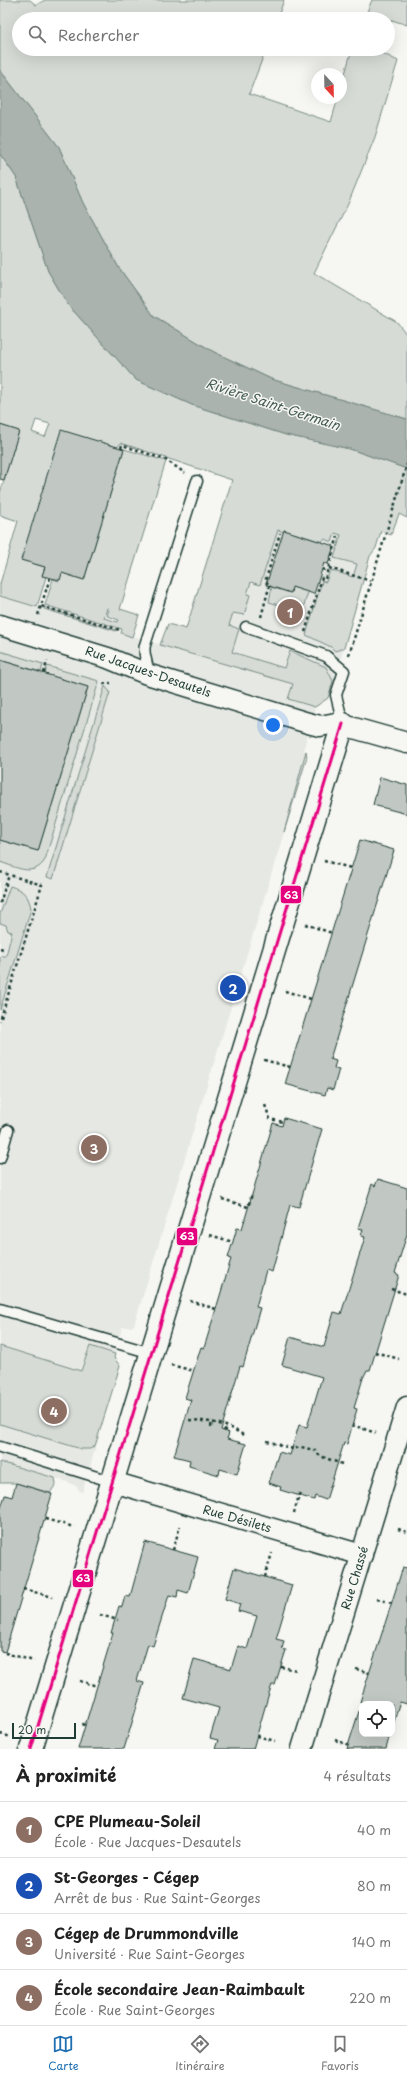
<!DOCTYPE html>
<html lang="fr">
<head>
<meta charset="utf-8">
<style>
  :root { --surface:#fff; --page:#f2f2f2; --text:#222; --muted:#767676; --line:#e0e0e0; --accent:#1f6fb2 }
  body { margin:0; font-family:"Playpen Sans",sans-serif; background:var(--page); color:var(--text) }
  .controls { position:absolute; right:12px; bottom:12px; display:grid; overflow:hidden; border-radius:8px; box-shadow:0 4px 16px #0002 }
  .controls button { width:36px; height:36px; display:grid; place-items:center; padding:0; border:0; border-bottom:1px solid var(--line); background:var(--surface); color:var(--text); font:20px sans-serif }
  .compass { position:absolute; left:311px; top:68px; width:36px; height:36px; border-radius:50%; background:var(--surface); box-shadow:0 4px 16px #0002; rotate:158deg }
  .scale { position:absolute; left:12px; bottom:10px; width:64px; box-sizing:border-box; padding-left:4px; border:2px solid #1f3d34; border-top:0; font-size:11px; line-height:14px; white-space:nowrap; color:#1f3d34; -webkit-text-stroke:3px #f6f6f2; paint-order:stroke }
  .you { position:absolute; left:273px; top:725px; width:14px; height:14px; margin:-10px; border:3px solid #fff; border-radius:50%; background:#1a73e8; box-shadow:0 0 0 6px #1a73e833 }
  .badge { display:grid; place-items:center; width:26px; height:26px; border-radius:50%; background:var(--accent); color:#fff; font-size:13px; font-weight:700 }
  .pin { position:absolute; translate:-50% -50%; border:2px solid #fff; box-shadow:0 1px 4px #0006 }
  .list { margin:0; padding:0; list-style:none }
  h2 { display:flex; justify-content:space-between; align-items:center; height:52px; margin:0; padding:0 16px; font-size:17px }
  h2 small { font-size:13px; font-weight:400; color:var(--muted) }
  .list li { display:grid; grid-template-columns:26px 1fr auto; gap:12px; align-items:center; box-sizing:border-box; height:56px; padding:0 16px; border-top:1px solid var(--line) }
  .list b { display:block; font-size:15px; white-space:nowrap }
  .list p { margin:0; font-size:13px; white-space:nowrap; color:var(--muted) }
  .list em { font-size:13px; font-style:normal; color:var(--muted) }
  .icon { flex:none; width:22px; height:22px; fill:none; stroke:currentColor; stroke-width:2; stroke-linecap:round; stroke-linejoin:round }
  .map { position:relative; flex:none; width:407px; height:1749px; overflow:hidden }
  .search { position:absolute; background:var(--surface); box-shadow:0 4px 16px #0002; left:12px; right:12px; top:12px; height:44px; display:flex; align-items:center; gap:10px; box-sizing:border-box; padding:0 14px; border-radius:22px; color:var(--muted); font-size:15px }
  .sheet { height:276px; background:var(--surface) }
  nav { display:flex; justify-content:space-around; align-items:center; box-sizing:border-box; height:56px; border-top:1px solid var(--line); background:var(--surface); font-size:11px; color:var(--muted) }
  nav a { display:grid; justify-items:center; gap:2px }
  nav .on { color:var(--accent) }
  .map>svg:first-child { display:block }
  .built { fill:#e6e8e4 }
  .green { fill:#d6dbd6; stroke:#7a8c85; fill-rule:evenodd }
  .water { fill:#aab3ae; stroke:#72847d }
  .building { fill:#c1c8c3; stroke:#1f3d34 }
  .lines { fill:none; stroke-linecap:round; stroke-linejoin:round }
  .service-casing { stroke:#1f3d34; stroke-width:13 }
  .minor-casing { stroke:#1f3d34; stroke-width:23 }
  .tertiary-casing { stroke:#1f3d34; stroke-width:25 }
  .path { stroke:#1f3d34; stroke-width:2.5; stroke-dasharray:3 3; stroke-linecap:butt }
  .service { stroke:#f6f6f2; stroke-width:10 }
  .minor { stroke:#f6f6f2; stroke-width:20 }
  .tertiary { stroke:#f6f6f2; stroke-width:22 }
  .bus-1-casing { stroke:#f6f6f2; stroke-width:6 }
  .bus-1 { stroke:#e5007d; stroke-width:3 }
  .labels { text-anchor:middle; stroke-width:3; stroke-linejoin:round; paint-order:stroke }
  .street-label { font-size:12px; fill:#1f3d34; stroke:#f6f6f2 }
  .water-label { font-size:13px; font-style:italic; fill:#425a52; stroke:#f6f6f2 }
  .line-badge { stroke:#f6f6f2; stroke-width:1.5 }
  .badge-label { font-size:11px; text-anchor:middle; font-weight:bold; fill:#fff }
</style>
</head>
<body>
<div class="map">
<svg width="407" height="1749" viewBox="0 0 407 1749">
  <rect width="100%" height="100%" fill="#f6f6f2"/>
  <filter id="ink" filterUnits="userSpaceOnUse"><feTurbulence type="fractalNoise" baseFrequency=".025" numOctaves="2"/><feDisplacementMap in="SourceGraphic" scale="8" xChannelSelector="R" yChannelSelector="G"/><feConvolveMatrix kernelMatrix="1 2 1 2 8 2 1 2 1" color-interpolation-filters="sRGB"/></filter>
  <g filter="url(#ink)">
    <path class="built" d="M262,492L378,529L344,648L328,698L315,707L304,748L307,757L134,1325L131,1327H122L114,1358L120,1366L82,1493L76,1486L65,1481L0,1462V596L210,660Z"/>
    <g class="green">
      <path d="M0,0H30L36,5L45,0H284L277,19H19V49H266L249,94L331,122L338,98H341V88L352,49H381L380,52L398,61L375,137L348,204L314,273L397,322L407,335V419L271,379L214,352L154,316L119,268L83,203L59,147L0,70Z"/>
      <path d="M372,0H407V25L392,20L388,31V19H364Z"/>
      <path d="M0,154L16,177L48,271L68,305L136,380L192,405L286,435L350,449L407,469V518L399,514L391,535L381,531L376,548L370,556L344,648L335,651L331,647L306,635L322,581L326,582L330,570L353,577L357,564L334,558L341,535L335,533L332,542L324,539L322,542L284,530L283,532L278,530L260,585L251,582L247,594L250,595L244,615L233,613L229,625L239,629L232,652L284,668L290,651L326,667L333,681L328,698L315,707L288,699L293,684L160,645L168,624L186,629L232,480L121,443L21,560L45,567L42,575L46,577L37,607L0,596V584L18,521L0,515V493L19,431L0,425ZM36,420L50,424L45,437L32,432Z"/>
      <path d="M124,449L166,461L120,609L139,615L132,637L121,633L122,629L45,605L53,579L59,581L62,573L84,580ZM107,608L109,609L107,616L119,620L118,622L104,618Z"/>
      <path d="M272,587L290,593L292,587L308,592L302,612L269,602Z"/>
      <path d="M44,607L117,630L116,631L44,609Z"/>
      <path d="M0,651L43,664L41,672L0,660Z"/>
      <path d="M47,666L99,681L45,860C34,878 16,867 0,862V840L38,851L88,687L45,674Z"/>
      <path d="M105,686L110,692L53,879L47,877Z"/>
      <path d="M306,751L307,757L284,832Z"/>
      <path d="M10,886C23,890 29,895 31,909L0,1010V956H6L12,932L8,931L6,925L0,923V914Z"/>
      <path d="M0,1346L81,1371L90,1346L115,1354L114,1358L120,1366L95,1446L90,1449H81L0,1424Z"/>
      <path d="M0,1462L55,1478L56,1484L50,1493L16,1483H0Z"/>
    </g>
    <path class="water" d="M0,70L59,147L83,203L119,268L154,316L214,352L271,379L407,419V469L350,449L286,435L192,405L136,380L68,305L48,271L16,177L0,154Z"/>
    <g class="building">
      <path d="M0,425L19,431L4,480L0,479Z"/>
      <path d="M61,430L124,449L84,580L62,573L60,580L42,576L45,567L21,560Z"/>
      <path d="M284,530L334,546L328,564L324,563L314,594L292,587L291,593L266,585Z"/>
      <path d="M0,660L88,687L38,851L0,840Z"/>
      <path d="M380,777L407,785V814L373,805Z"/>
      <path d="M360,840L394,850L330,1059L336,1061L334,1068L339,1069L333,1090L327,1088L325,1095L285,1084Z"/>
      <path d="M284,1118L322,1129L299,1207L290,1205L272,1272L266,1270L256,1307L260,1308L243,1367L240,1366L221,1430L229,1433L227,1439L246,1444L237,1474L220,1469L219,1475L189,1466L190,1460L174,1456L191,1400L185,1398L201,1347L204,1348L216,1309L231,1259L228,1258L237,1228L242,1229L273,1123L282,1126Z"/>
      <path d="M378,1179L407,1188V1234L395,1273L399,1275L370,1370H367L363,1378L354,1408L357,1409L347,1444L344,1443L326,1500L315,1496L314,1500L280,1490L281,1487L269,1483L279,1452L290,1455L299,1425L307,1427L322,1377L282,1365L290,1337L324,1347L334,1312L341,1314L365,1237L361,1236L363,1229L358,1228L372,1184L375,1186Z"/>
      <path d="M16,1483L52,1494L5,1652L0,1651V1511L5,1495L12,1497Z"/>
      <path d="M145,1542L198,1557L188,1593L178,1590L177,1597L169,1595L153,1646L148,1644L137,1681L144,1683L124,1749H78L113,1633H111L119,1606L122,1607L125,1596L130,1597Z"/>
      <path d="M403,1567L407,1568V1704L400,1702L392,1728V1704H362V1734H390L386,1749H347L362,1702H360Z"/>
      <path d="M234,1568L292,1585L276,1639L284,1641L282,1649L286,1650L275,1685H272L269,1693L253,1749H215L218,1740L210,1738L219,1708L183,1698L194,1659L231,1669L238,1646L247,1649L257,1616L238,1611L240,1604L225,1599Z"/>
    </g>
    <g class="lines">
      <defs>
        <g id="service">
          <path d="M246,627L326,656L344,671L336,695L343,724"/>
          <path d="M147,674C150,664 142,656 145,645L197,481"/>
          <path d="M0,1158L8,1130"/>
          <path d="M0,1309L151,1353"/>
          <path d="M0,1447L113,1482"/>
        </g>
        <g id="minor">
          <path d="M0,625L108,658L147,674L308,723L320,726L336,723L407,743"/>
          <path d="M113,1482L362,1555"/>
          <path d="M302,1749L407,1407"/>
        </g>
        <path id="tertiary" d="M31,1749L343,724"/>
      </defs>
      <use href="#service" class="service-casing"/>
      <use href="#minor" class="minor-casing"/>
      <use href="#tertiary" class="tertiary-casing"/>
      <g class="path">
        <path d="M121,448L122,445L166,460L185,473"/>
        <path d="M329,568L371,581"/>
        <path d="M322,569L328,571"/>
        <path d="M50,578L41,606L120,630"/>
        <path d="M38,615L41,606"/>
        <path d="M261,617L270,584L265,582L280,533"/>
        <path d="M305,632L322,578L325,579L338,536"/>
        <path d="M349,655L407,464"/>
        <path d="M44,673L47,661"/>
        <path d="M103,684L111,683"/>
        <path d="M324,861L351,868"/>
        <path d="M0,872L42,885L0,1021"/>
        <path d="M0,903L9,875"/>
        <path d="M305,924L332,933"/>
        <path d="M0,948L3,949"/>
        <path d="M285,991L311,999"/>
        <path d="M264,1060L290,1067"/>
        <path d="M265,1105L270,1119L283,1122"/>
        <path d="M222,1199L248,1207L252,1194"/>
        <path d="M210,1235L233,1242"/>
        <path d="M391,1289L407,1294"/>
        <path d="M190,1301L216,1309"/>
        <path d="M375,1352L399,1359"/>
        <path d="M171,1365L194,1371"/>
        <path d="M189,1420C209,1421 226,1423 243,1435"/>
        <path d="M352,1425L376,1433"/>
        <path d="M211,1427L212,1421"/>
        <path d="M224,1431L227,1426"/>
        <path d="M267,1441L293,1449L301,1447L314,1450L320,1456L342,1464"/>
        <path d="M294,1513L300,1492"/>
        <path d="M45,1519L74,1527"/>
        <path d="M398,1529L407,1532"/>
        <path d="M173,1550L180,1526"/>
        <path d="M265,1577L272,1553"/>
        <path d="M23,1589L53,1597"/>
        <path d="M377,1599L392,1603"/>
        <path d="M100,1615L118,1620"/>
        <path d="M5,1653L34,1661"/>
        <path d="M281,1667L297,1670"/>
        <path d="M356,1669L369,1673"/>
        <path d="M80,1681L97,1686"/>
        <path d="M83,1723L85,1728"/>
        <path d="M0,1734L11,1737"/>
        <path d="M257,1736L275,1741"/>
        <path d="M335,1740L349,1745"/>
      </g>
      <use href="#service" class="service"/>
      <use href="#minor" class="minor"/>
      <use href="#tertiary" class="tertiary"/>
      <defs>
        <path id="bus-1" d="M31,1749L343,724"/>
      </defs>
      <use href="#bus-1" class="bus-1-casing"/>
      <use href="#bus-1" class="bus-1"/>
    </g>
  </g>
  <g class="labels">
    <g class="street-label">
      <text transform="translate(148 672) rotate(19)" y="4">Rue Jacques-Desautels</text>
      <text transform="translate(237 1519) rotate(16)" y="4">Rue Désilets</text>
      <text transform="translate(355 1578) rotate(-73)" y="4">Rue Chassé</text>
    </g>
    <g class="water-label">
      <text transform="translate(273 404) rotate(18)" y="5">Rivière Saint-Germain</text>
    </g>
  </g>
  <g class="line-badge">
    <rect x="280" y="885" width="22" height="19" rx="4" fill="#e5007d"/>
    <rect x="176" y="1227" width="22" height="19" rx="4" fill="#e5007d"/>
    <rect x="72" y="1569" width="22" height="19" rx="4" fill="#e5007d"/>
  </g>
  <g class="badge-label">
    <text x="291" y="899">63</text>
    <text x="187" y="1240">63</text>
    <text x="83" y="1582">63</text>
  </g>
</svg>
<div class="controls">
<button><svg class="icon" aria-label="locate" viewBox="0 0 24 24"><circle cx="12" cy="12" r="6"/><path d="M12 2v4M12 18v4M2 12h4M18 12h4"/></svg></button>
</div>
<svg class="compass" viewBox="-18 -18 36 36"><path d="M0-13l5 13h-10z" fill="#e53935"/><path d="M0 13l5-13h-10z" fill="#767676"/></svg>
<div class="scale">20 m</div>
<div class="you"></div>
<div class="pin badge" style="left:290px;top:612px;background:#8d6e63">1</div>
<div class="pin badge" style="left:233px;top:988px;background:#1a4fb4">2</div>
<div class="pin badge" style="left:94px;top:1148px;background:#8d6e63">3</div>
<div class="pin badge" style="left:54px;top:1411px;background:#8d6e63">4</div>
<div class="search"><svg class="icon" aria-label="search" viewBox="0 0 24 24"><circle cx="10" cy="10" r="6"/><path d="M15 15l6 6"/></svg>Rechercher</div>
</div>
<section class="sheet">
<h2>À proximité<small>4 résultats</small></h2>
<ul class="list">
<li><span class="badge" style="background:#8d6e63">1</span><div><b>CPE Plumeau-Soleil</b><p>École · Rue Jacques-Desautels</p></div><em>40 m</em></li>
<li><span class="badge" style="background:#1a4fb4">2</span><div><b>St-Georges - Cégep</b><p>Arrêt de bus · Rue Saint-Georges</p></div><em>80 m</em></li>
<li><span class="badge" style="background:#8d6e63">3</span><div><b>Cégep de Drummondville</b><p>Université · Rue Saint-Georges</p></div><em>140 m</em></li>
<li><span class="badge" style="background:#8d6e63">4</span><div><b>École secondaire Jean-Raimbault</b><p>École · Rue Saint-Georges</p></div><em>220 m</em></li>
</ul>
</section>
<nav>
<a class="on"><svg class="icon" aria-label="map" viewBox="0 0 24 24"><path d="M3 6l6-2 6 2 6-2v14l-6 2-6-2-6 2zM9 4v14M15 6v14"/></svg>Carte</a>
<a><svg class="icon" aria-label="directions" viewBox="0 0 24 24"><path d="M12 3l9 9-9 9-9-9zM9 14v-3h6M13 9l2 2-2 2"/></svg>Itinéraire</a>
<a><svg class="icon" aria-label="saved" viewBox="0 0 24 24"><path d="M7 4h10v16l-5-4-5 4z"/></svg>Favoris</a>
</nav>
</body>
</html>
